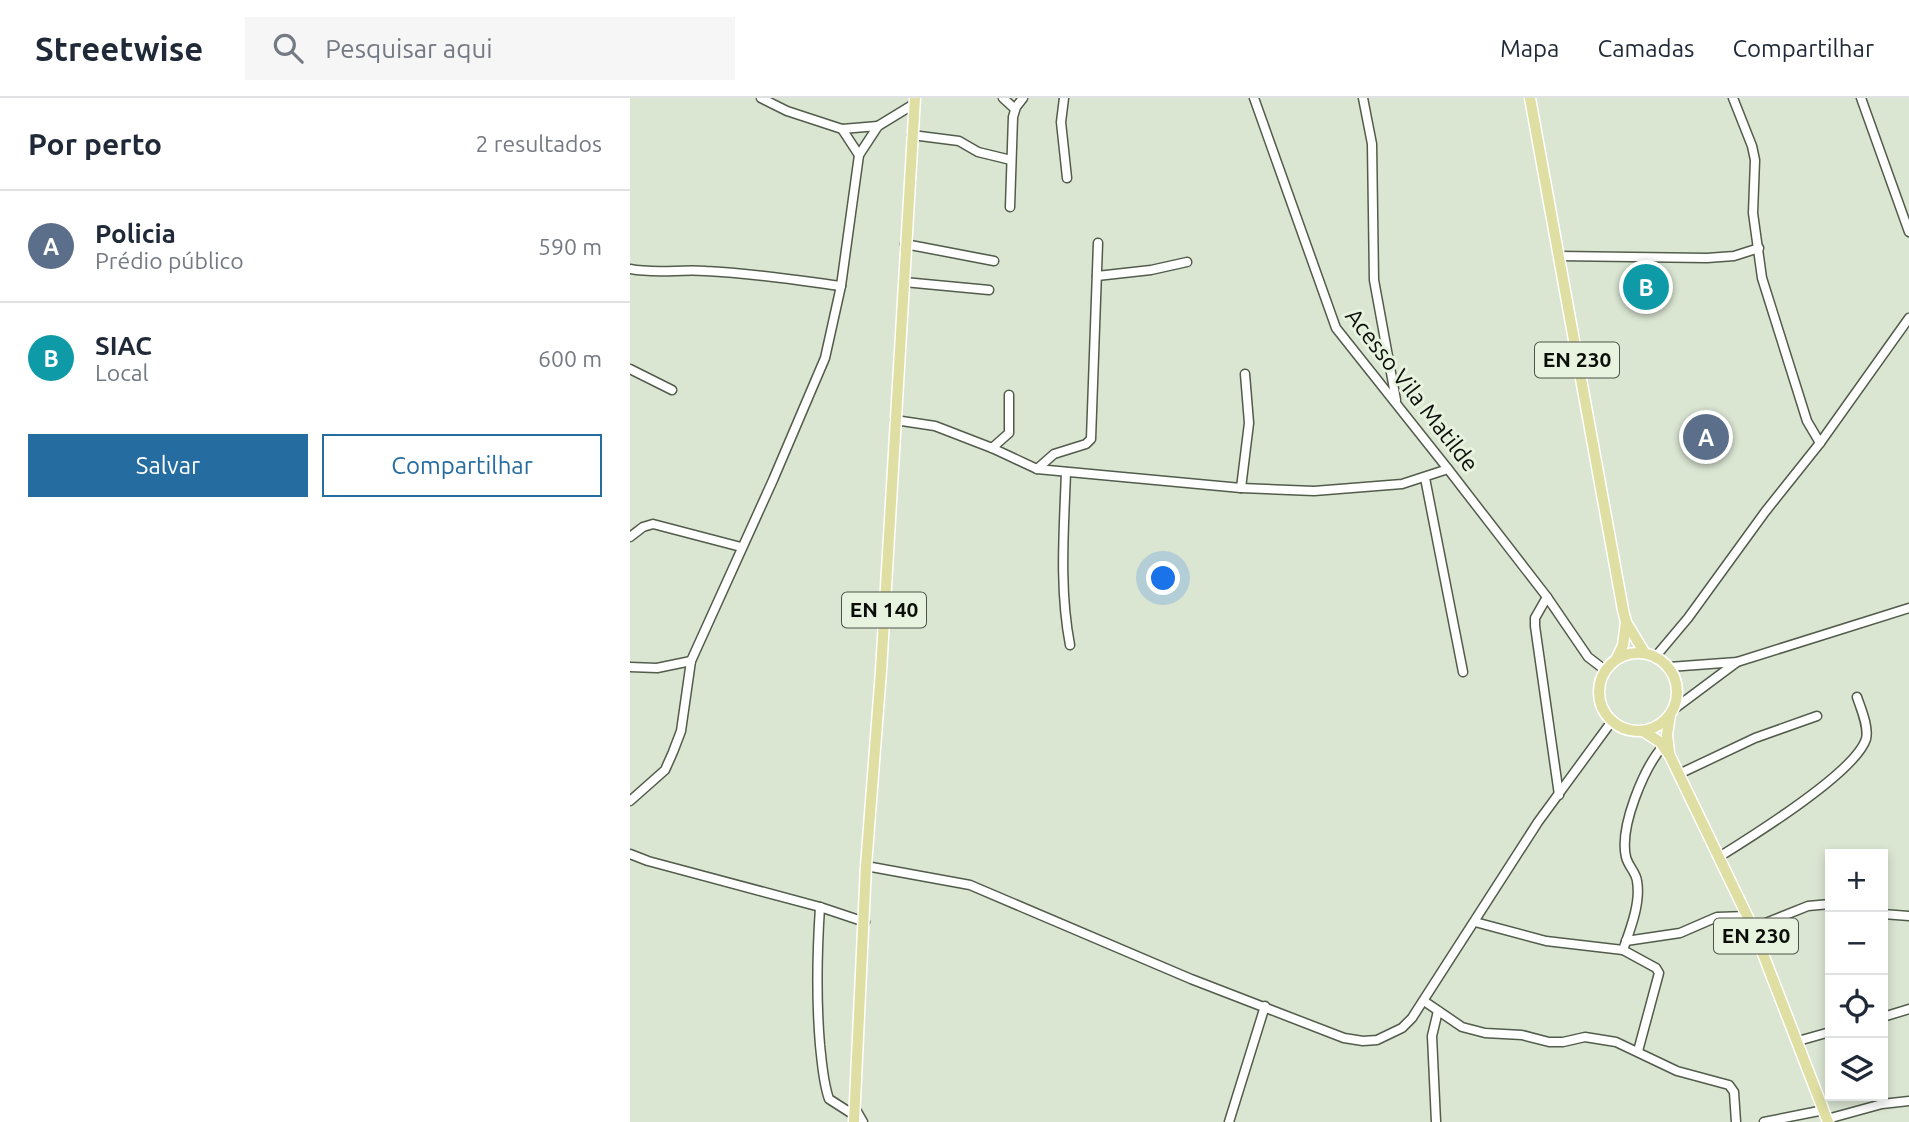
<!DOCTYPE html>
<html lang="pt">
<head>
<meta charset="utf-8">
<style>
  :root { --surface:#fff; --page:#f6f6f7; --text:#1f2937; --muted:#747a83; --line:#e0e1e3; --accent:#256ca0 }
  body { margin:0; font-family:Ubuntu,sans-serif; background:var(--page); color:var(--text) }
  .controls { position:absolute; right:21px; bottom:21px; display:grid; overflow:hidden; border-radius:0px; box-shadow:0 4px 10px #0003 }
  .controls button { width:63px; height:63px; display:grid; place-items:center; padding:0; border:0; border-bottom:2px solid var(--line); background:var(--surface); color:var(--text); font:35px sans-serif }
  .you { position:absolute; left:534px; top:481px; width:24px; height:24px; margin:-18px; border:5px solid #fff; border-radius:50%; background:#1a73e8; box-shadow:0 0 0 10px #1a73e833 }
  .badge { display:grid; place-items:center; width:46px; height:46px; border-radius:50%; background:var(--accent); color:#fff; font-size:23px; font-weight:700 }
  .pin { position:absolute; translate:-50% -50%; border:4px solid #fff; box-shadow:0 2px 7px #0006 }
  .list { margin:0; padding:0; list-style:none }
  h2 { display:flex; justify-content:space-between; align-items:center; height:91px; margin:0; padding:0 28px; font-size:30px }
  h2 small { font-size:23px; font-weight:400; color:var(--muted) }
  .list li { display:grid; grid-template-columns:46px 1fr auto; gap:21px; align-items:center; box-sizing:border-box; height:112px; padding:0 28px; border-top:2px solid var(--line) }
  .list b { display:block; font-size:26px; white-space:nowrap }
  .list p { margin:0; font-size:23px; white-space:nowrap; color:var(--muted) }
  .list em { font-size:23px; font-style:normal; color:var(--muted) }
  .actions { display:flex; gap:14px; padding:21px 28px }
  .actions a { flex:1; padding:16px 0; border:2px solid var(--accent); border-radius:0px; text-align:center; font-size:24px; color:var(--accent) }
  .actions .main { background:var(--accent); color:#fff }
  .icon { flex:none; width:38px; height:38px; fill:none; stroke:currentColor; stroke-width:2; stroke-linecap:round; stroke-linejoin:round }
  .map { position:relative; flex:none; width:1279px; height:1024px; overflow:hidden }
  header { display:flex; align-items:center; gap:42px; box-sizing:border-box; height:98px; padding:0 35px; background:var(--surface); border-bottom:2px solid var(--line) }
  header strong { font-size:33px }
  nav { display:flex; gap:38px; margin-inline-start:auto; font-size:24px }
  .search { width:490px; height:63px; background:var(--page); display:flex; align-items:center; gap:18px; box-sizing:border-box; padding:0 24px; border-radius:0px; color:var(--muted); font-size:26px }
  main { display:flex }
  aside { flex:1; background:var(--surface) }
  .map>svg:first-child { display:block }
  .lines { fill:none; stroke-linecap:round; stroke-linejoin:round }
  .minor-casing { stroke:#525c4b; stroke-width:11 }
  .major-casing { stroke:#fff; stroke-width:13 }
  .minor { stroke:#fff; stroke-width:8 }
  .major { stroke:#dfdfa3; stroke-width:10 }
  .labels { text-anchor:middle; stroke-width:6; stroke-linejoin:round; paint-order:stroke }
  .shield { fill:#e8f3df; stroke:#4d5348; stroke-width:2 }
  .shield-label { font-size:21px; font-weight:bold; fill:#0b0e08 }
  .street-label { font-size:23px; fill:#0b0e08; stroke:#e8f3df }
</style>
</head>
<body>
<header>
<strong>Streetwise</strong>
<div class="search"><svg class="icon" aria-label="search" viewBox="0 0 24 24"><circle cx="10" cy="10" r="6"/><path d="M15 15l6 6"/></svg>Pesquisar aqui</div>
<nav><a>Mapa</a><a>Camadas</a><a>Compartilhar</a></nav>
</header>
<main>
<aside>
<h2>Por perto<small>2 resultados</small></h2>
<ul class="list">
<li><span class="badge" style="background:#5c6f8a">A</span><div><b>Policia</b><p>Prédio público</p></div><em>590 m</em></li>
<li><span class="badge" style="background:#0f9aa8">B</span><div><b>SIAC</b><p>Local</p></div><em>600 m</em></li>
</ul>
<div class="actions"><a class="main">Salvar</a><a>Compartilhar</a></div>
</aside>
<div class="map">
<svg width="1279" height="1024" viewBox="0 0 1279 1024">
  <rect width="100%" height="100%" fill="#dae5d2"/>
  <g class="lines">
    <defs>
      <g id="minor">
        <path d="M131,0L157,13L212,31L248,28"/>
        <path d="M373,0L385,11"/>
        <path d="M434,0L431,24L437,80"/>
        <path d="M624,0L706,230L818,371L917,499L958,559L975,572"/>
        <path d="M733,0L742,46L744,182L766,302"/>
        <path d="M1103,0L1122,48L1125,62L1123,115L1132,180L1177,323L1190,345"/>
        <path d="M1231,0L1279,134"/>
        <path d="M212,31L229,57"/>
        <path d="M282,37L329,43L348,54L381,62"/>
        <path d="M380,109L383,19L386,9L393,0"/>
        <path d="M275,146L364,163"/>
        <path d="M928,158L1077,160L1104,158L1129,150"/>
        <path d="M0,171C25,176 51,171 76,173C122,175 166,182 211,188"/>
        <path d="M467,178L521,172L557,164"/>
        <path d="M274,184L359,192"/>
        <path d="M0,271L42,292"/>
        <path d="M265,322L305,328L362,350L407,371L611,390L684,393L772,386L818,371"/>
        <path d="M362,350L379,335V297"/>
        <path d="M407,371L424,356L456,346L461,341L468,145"/>
        <path d="M436,374C434,431 429,490 440,547"/>
        <path d="M795,380L833,574"/>
        <path d="M611,390L619,325L615,276"/>
        <path d="M0,439L13,429L23,426L111,449"/>
        <path d="M917,499L905,520V528L929,697"/>
        <path d="M1026,558L1058,520L1135,414L1190,345L1279,220"/>
        <path d="M0,569L27,570L61,563"/>
        <path d="M1039,569L1107,564L1279,510"/>
        <path d="M1044,611L1107,564"/>
        <path d="M1049,676L1125,640L1187,618"/>
        <path d="M0,703L35,672L43,654L51,633L61,563L143,382L195,260L211,188L229,57L248,28L284,6"/>
        <path d="M0,756L18,763L190,809L235,824"/>
        <path d="M1089,759C1121,739 1225,675 1236,641C1239,629 1231,611 1227,599"/>
        <path d="M236,768L340,787L561,881L714,940L733,943L747,942L772,930L782,920L908,724L982,623"/>
        <path d="M190,809C187,855 186,900 190,947C192,965 193,984 199,1001L224,1017"/>
        <path d="M1253,816L1279,818"/>
        <path d="M845,824L916,843L993,852"/>
        <path d="M1123,830L1178,808L1200,806"/>
        <path d="M996,843L1050,835L1087,819L1117,818"/>
        <path d="M794,903L832,929L855,935L892,937L919,944H933L955,939L986,944L1047,973L1099,987L1104,994L1106,1024"/>
        <path d="M1253,919L1279,911"/>
        <path d="M1168,943L1200,934"/>
        <path d="M1008,953L1029,875L1026,870L993,852C1000,832 1011,805 1007,783C1006,774 998,768 996,759C989,729 1014,670 1033,648"/>
        <path d="M225,1010L233,1024"/>
        <path d="M1197,1021L1252,1006L1279,1003"/>
        <path d="M599,1024L635,908"/>
        <path d="M806,1024L802,938L808,913"/>
        <path d="M1134,1024L1194,1012"/>
      </g>
      <g id="major">
        <path d="M900,0L993,512L996,524L1014,554"/>
        <circle cx="1008" cy="594" r="39"/>
        <path d="M987,560L993,547L996,524"/>
        <path d="M1013,633L1030,644L1040,658L1123,830L1198,1024"/>
        <path d="M1039,654L1037,637L1040,617"/>
        <path d="M224,1024L236,768L251,573L285,0"/>
      </g>
    </defs>
    <use href="#minor" class="minor-casing"/>
    <use href="#major" class="major-casing"/>
    <use href="#minor" class="minor"/>
    <use href="#major" class="major"/>
  </g>
  <g class="labels">
    <g class="shield">
      <rect x="905" y="244.5" width="84" height="35" rx="5"/>
      <rect x="212" y="494.5" width="84" height="35" rx="5"/>
      <rect x="1084" y="820.5" width="84" height="35" rx="5"/>
    </g>
    <g class="shield-label">
      <text x="947" y="269">EN 230</text>
      <text x="254" y="519">EN 140</text>
      <text x="1126" y="845">EN 230</text>
    </g>
    <g class="street-label">
      <text transform="translate(782 292) rotate(52)" y="8">Acesso Vila Matilde</text>
    </g>
  </g>
</svg>
<div class="controls">
<button>+</button>
<button>−</button>
<button><svg class="icon" aria-label="locate" viewBox="0 0 24 24"><circle cx="12" cy="12" r="6"/><path d="M12 2v4M12 18v4M2 12h4M18 12h4"/></svg></button>
<button><svg class="icon" aria-label="layers" viewBox="0 0 24 24"><path d="M12 4l9 5-9 5-9-5zM3 14l9 5 9-5"/></svg></button>
</div>
<div class="you"></div>
<div class="pin badge" style="left:1076px;top:339px;background:#5c6f8a">A</div>
<div class="pin badge" style="left:1016px;top:189px;background:#0f9aa8">B</div>
</div>
</main>
</body>
</html>
